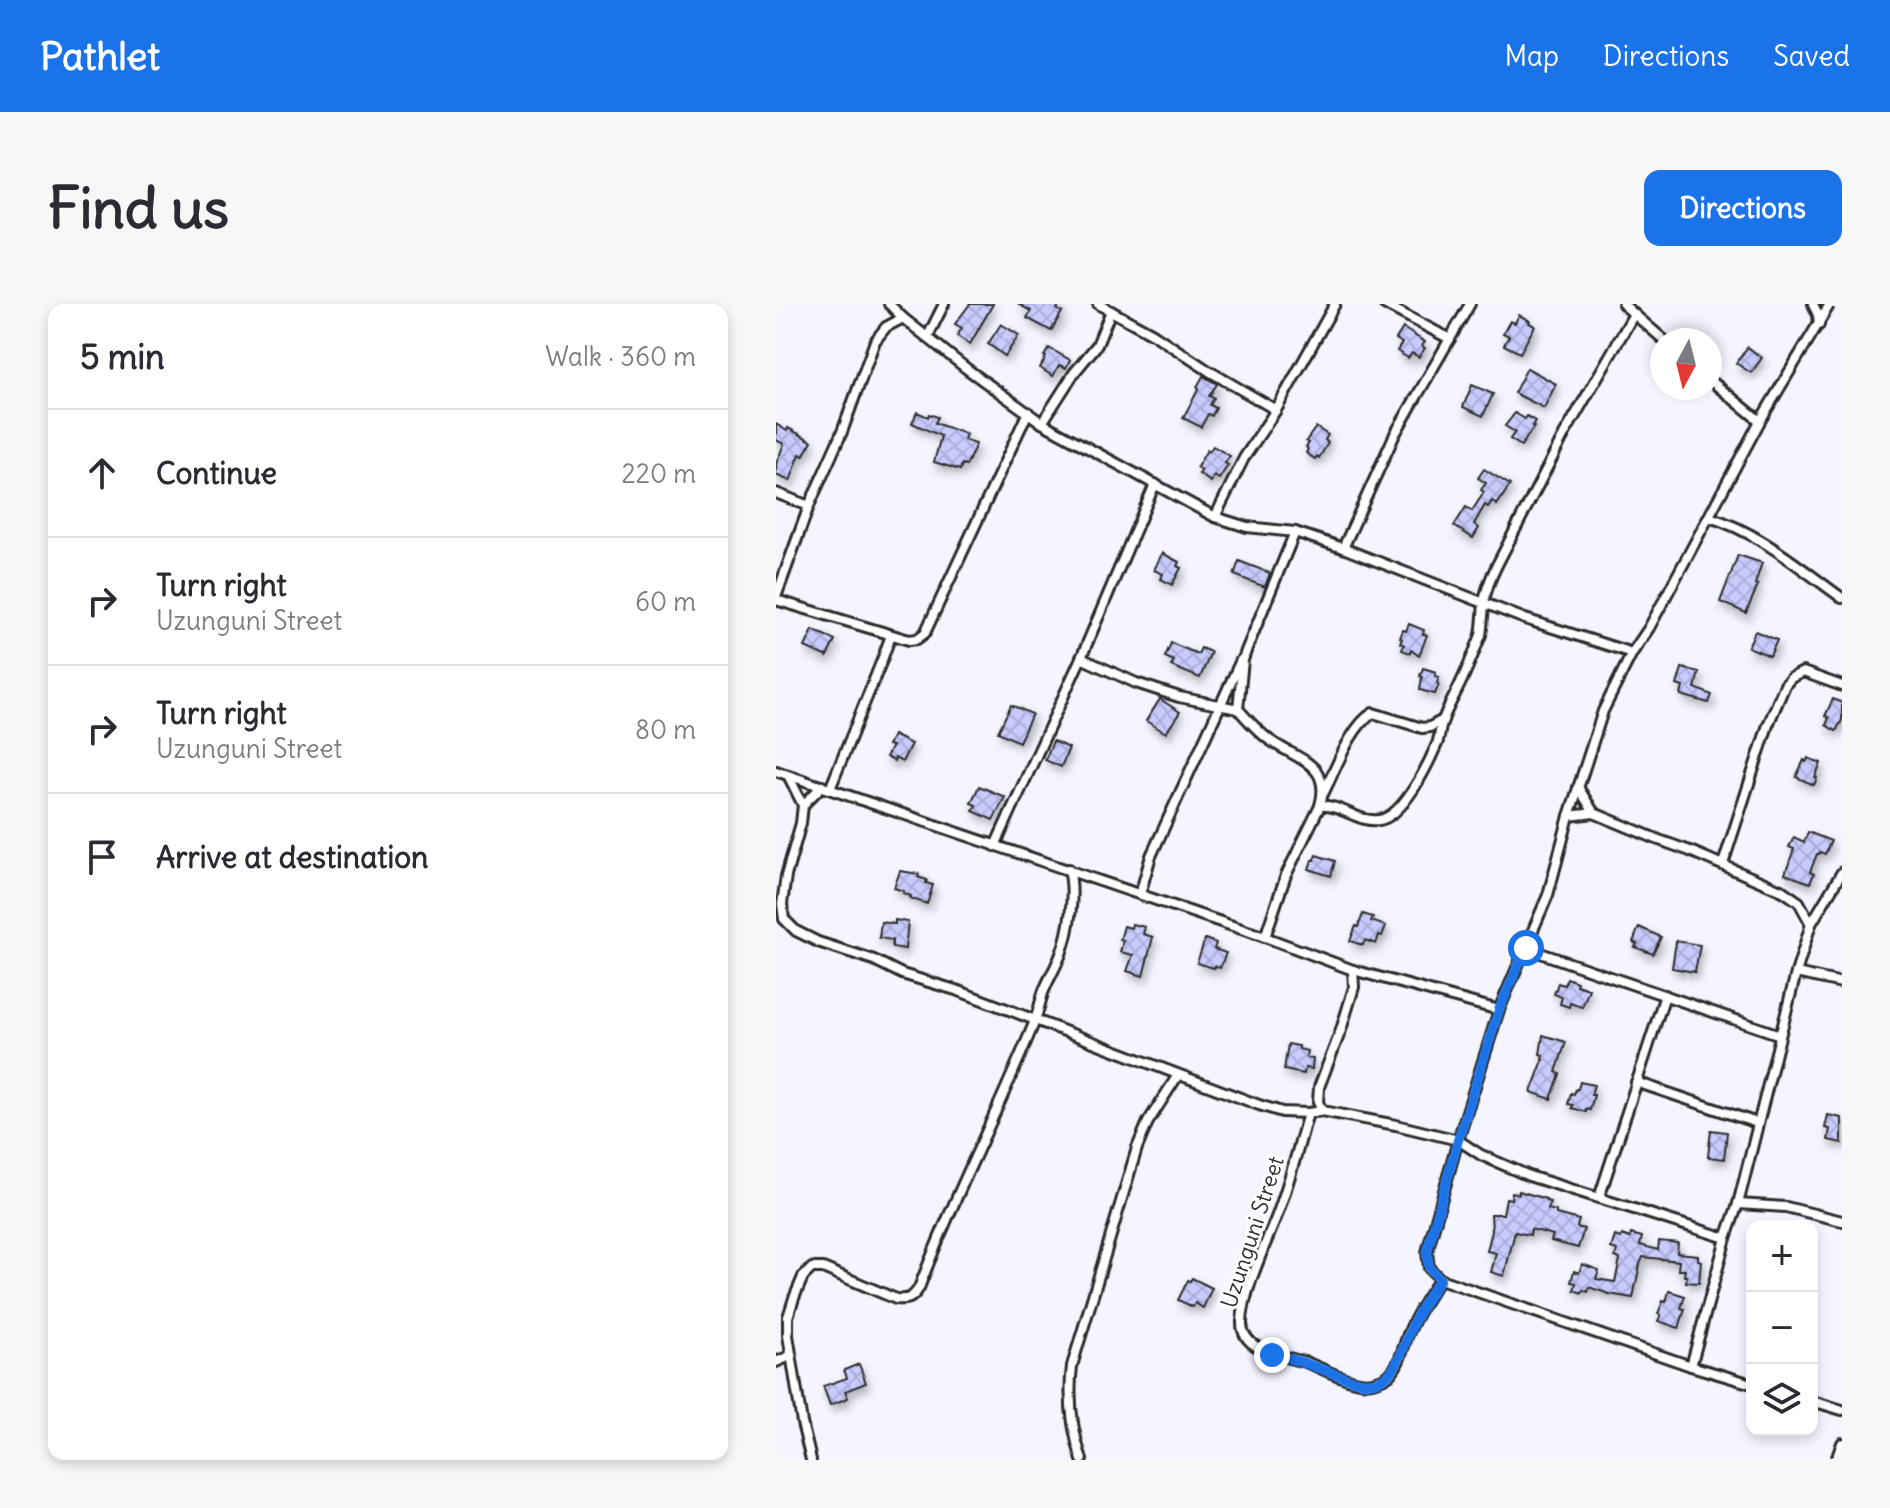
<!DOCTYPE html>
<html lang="en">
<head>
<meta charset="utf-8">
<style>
  :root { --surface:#fff; --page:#f7f7f7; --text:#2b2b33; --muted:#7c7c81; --line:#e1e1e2; --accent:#1a73e8 }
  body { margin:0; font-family:Delius,sans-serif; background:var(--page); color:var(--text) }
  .controls { position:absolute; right:24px; bottom:24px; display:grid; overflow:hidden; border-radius:16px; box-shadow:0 4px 12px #0003 }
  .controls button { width:72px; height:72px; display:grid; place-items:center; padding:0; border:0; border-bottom:2px solid var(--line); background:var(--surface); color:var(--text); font:40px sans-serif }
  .compass { position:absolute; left:874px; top:24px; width:72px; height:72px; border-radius:50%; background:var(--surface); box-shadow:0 4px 12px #0003; rotate:187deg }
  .stop { position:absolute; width:24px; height:24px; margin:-18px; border:6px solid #1a73e8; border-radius:50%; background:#fff }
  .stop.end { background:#1a73e8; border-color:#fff; box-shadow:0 2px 8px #0008 }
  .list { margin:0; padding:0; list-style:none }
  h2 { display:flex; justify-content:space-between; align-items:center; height:104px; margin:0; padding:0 32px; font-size:34px }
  h2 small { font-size:26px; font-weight:400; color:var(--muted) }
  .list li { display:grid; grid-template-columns:52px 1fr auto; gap:24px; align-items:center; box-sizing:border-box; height:128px; padding:0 32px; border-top:2px solid var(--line) }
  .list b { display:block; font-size:30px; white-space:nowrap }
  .list p { margin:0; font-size:26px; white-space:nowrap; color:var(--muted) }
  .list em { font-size:26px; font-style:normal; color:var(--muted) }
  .icon { flex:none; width:44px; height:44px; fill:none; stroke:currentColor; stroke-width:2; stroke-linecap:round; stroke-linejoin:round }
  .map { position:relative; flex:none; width:1066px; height:1156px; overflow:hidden; border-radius:16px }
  header { display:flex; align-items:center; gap:48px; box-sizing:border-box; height:112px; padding:0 40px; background:var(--accent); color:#fff }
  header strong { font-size:38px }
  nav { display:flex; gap:44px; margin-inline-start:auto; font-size:28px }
  .intro { display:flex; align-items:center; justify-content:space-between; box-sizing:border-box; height:192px; padding:0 48px }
  h1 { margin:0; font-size:56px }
  .button { padding:20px 36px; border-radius:16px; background:var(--accent); color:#fff; font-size:28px; font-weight:700 }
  main { display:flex; gap:48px; padding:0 48px }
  aside { flex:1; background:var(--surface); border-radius:16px; box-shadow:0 4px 12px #0003 }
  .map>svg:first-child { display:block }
  .building { fill:url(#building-cross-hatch); stroke:#2b2b2b; stroke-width:2; filter:url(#shadow) }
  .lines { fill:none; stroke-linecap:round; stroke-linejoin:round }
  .street-casing { stroke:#2b2b2b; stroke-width:14 }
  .street { stroke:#fff; stroke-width:8 }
  .route { stroke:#1a73e8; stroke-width:10 }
  .labels { text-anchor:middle; stroke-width:6; stroke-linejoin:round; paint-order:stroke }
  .street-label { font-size:22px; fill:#2b2b2b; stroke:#fff }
</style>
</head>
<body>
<header>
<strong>Pathlet</strong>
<nav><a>Map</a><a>Directions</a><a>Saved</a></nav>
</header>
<div class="intro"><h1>Find us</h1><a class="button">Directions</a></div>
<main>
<aside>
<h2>5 min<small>Walk · 360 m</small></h2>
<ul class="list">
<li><svg class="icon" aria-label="ahead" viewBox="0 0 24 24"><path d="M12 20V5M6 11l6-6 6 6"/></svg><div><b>Continue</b></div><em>220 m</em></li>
<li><svg class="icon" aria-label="right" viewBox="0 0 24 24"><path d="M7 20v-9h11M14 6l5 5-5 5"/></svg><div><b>Turn right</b><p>Uzunguni Street</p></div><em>60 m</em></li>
<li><svg class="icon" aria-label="right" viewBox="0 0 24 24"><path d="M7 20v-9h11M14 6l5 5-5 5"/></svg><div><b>Turn right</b><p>Uzunguni Street</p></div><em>80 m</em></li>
<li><svg class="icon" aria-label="arrive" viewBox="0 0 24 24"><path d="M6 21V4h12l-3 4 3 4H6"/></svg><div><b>Arrive at destination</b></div></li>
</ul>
</aside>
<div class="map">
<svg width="1066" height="1156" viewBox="0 0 1066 1156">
  <defs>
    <pattern id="building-cross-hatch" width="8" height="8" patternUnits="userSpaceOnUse" patternTransform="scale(2)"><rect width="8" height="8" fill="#c8cbfd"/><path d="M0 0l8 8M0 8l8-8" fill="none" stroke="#acaed9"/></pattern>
    <filter id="shadow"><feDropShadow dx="3" dy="5.5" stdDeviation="4" flood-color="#0004"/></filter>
  </defs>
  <rect width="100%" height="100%" fill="#f4f5ff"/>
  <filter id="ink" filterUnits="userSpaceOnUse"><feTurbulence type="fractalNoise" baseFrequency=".0125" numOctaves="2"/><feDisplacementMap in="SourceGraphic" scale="16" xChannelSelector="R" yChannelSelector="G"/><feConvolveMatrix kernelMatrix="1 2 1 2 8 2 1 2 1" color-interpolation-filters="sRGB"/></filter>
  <g filter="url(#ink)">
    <g class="building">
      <path d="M194,0H217L194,40L181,32L186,24L179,20Z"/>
      <path d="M242,0H284L281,5L286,8L275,27L251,14L255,7Z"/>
      <path d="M743,11L754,17L753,19L759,22L744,49L728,41L733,32L727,29L734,17L739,19Z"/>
      <path d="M225,20L243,31L229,52L212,40Z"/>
      <path d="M627,24L649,38L646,42L649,44L643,53L636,49L632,54L621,47L626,39L620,35Z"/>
      <path d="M972,43L986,54L975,69L960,59Z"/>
      <path d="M273,44L294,56L290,64L283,61L277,72L264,64L270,53L268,52Z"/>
      <path d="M751,64L780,80L768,104L738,89Z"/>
      <path d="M427,72L441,80L433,92L438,94L434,101L440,104L436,112L432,110L425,123L407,114L423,84L421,83Z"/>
      <path d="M696,81L717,90L707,112L687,103Z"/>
      <path d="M141,108L152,113L153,110L162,113L159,119L190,130L188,136L200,140L190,162L186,160L184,166L158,158L165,132L136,119Z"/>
      <path d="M739,109L749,115L751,112L759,117L756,122L758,123L745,142L734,135L739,128L729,122Z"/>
      <path d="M0,120L11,127L12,124L36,137L27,152L24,150L14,177L0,171V160L8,140L0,136Z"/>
      <path d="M540,123L552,131L549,136L552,139L543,154L541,152L539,155L530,149L532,145L530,143L533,139L530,137Z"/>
      <path d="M437,142L454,152L449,159L452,161L443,175L438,172L435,178L423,170L426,166L421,163L431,146L433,148Z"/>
      <path d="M708,165L734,181L721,201L716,197L712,203L709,201L698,220L703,224L697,234L678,222L690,203L696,207L708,188L705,186L710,179L702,174Z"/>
      <path d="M386,249L403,258L401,262L405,264L396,281L385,275L387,270L378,266Z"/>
      <path d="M962,251L986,259L979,280L982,281L970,309L944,298Z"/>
      <path d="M463,257L494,269L489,283L458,271Z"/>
      <path d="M633,320L648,326L647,330L651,331L643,352L635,346L634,349L626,346L628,341L624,339L626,335L624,334L627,326L630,327Z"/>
      <path d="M37,326L59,336L51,353L29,343Z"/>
      <path d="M979,327L1001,336L994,352L972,343Z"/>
      <path d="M395,339L422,350L425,344L435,348L424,374L395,362L398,357L389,353Z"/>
      <path d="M647,364L660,368L659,372L663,373L661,379L663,380L659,390L644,386L646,373L644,372Z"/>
      <path d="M906,364L923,368L919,384L936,391L933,399L905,391L907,383L901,381Z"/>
      <path d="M384,395L404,408L390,429L370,417Z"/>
      <path d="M1057,395L1066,399V416L1060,427L1050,421L1053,414L1049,412Z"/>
      <path d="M235,401L256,410L243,438L222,428Z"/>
      <path d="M117,431L135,440L126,458L119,454L118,457L110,453L116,442L112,441Z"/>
      <path d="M277,437L293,444L285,463L269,456Z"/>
      <path d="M1032,454L1045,459L1039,473L1041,474L1038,481L1020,473L1028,456L1030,458Z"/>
      <path d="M203,482L229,493L217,516L197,507L200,501L195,499Z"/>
      <path d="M1032,528L1055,537L1049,550L1044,548L1043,550H1041L1034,568L1038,570L1034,579L1009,570L1018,545L1013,543L1018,533L1028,538Z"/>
      <path d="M540,551L559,557L555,572L533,565L536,556H538Z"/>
      <path d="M124,567L143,570L142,573L151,576L150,579L157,581L151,600L134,594L135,592L127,589L128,587L118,584Z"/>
      <path d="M587,610L597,613L595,617L610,622L606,632L603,631L600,640L589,636L587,641L574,637L580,622L582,623Z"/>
      <path d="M119,616L132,618L129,645L116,643V636L103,634L105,618L119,620Z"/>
      <path d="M356,620L369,623L367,630L377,633L367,672L351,667L357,651L344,648L347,637L344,636L348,622L355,624Z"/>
      <path d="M863,623L885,633L877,650L859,643L861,640L857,638Z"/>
      <path d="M429,635L440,639L438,645L450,649L444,664L439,662L438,664L421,659Z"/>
      <path d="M900,637L924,641L919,668L896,664Z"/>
      <path d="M791,674L801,678L800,681L813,685L806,703L794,699L793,703L784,700L786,693L778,690L782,679L788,681Z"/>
      <path d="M767,731L790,738L780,768L784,770L775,795L755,788L767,756H766L767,751L764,750Z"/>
      <path d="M512,740L523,742V745L531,747L530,754L537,755L536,765L529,764L528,770L508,766Z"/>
      <path d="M804,778L818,781L815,791H818L814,806L810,805V808L796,804L797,801L792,800L795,789L798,790L800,785H802Z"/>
      <path d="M1052,811L1066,814V839L1052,836L1054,825L1049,824Z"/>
      <path d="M935,826L951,828L948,855L932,853Z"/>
      <path d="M743,887L770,895V897L774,898L772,905L780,907V910L803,916L801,923L808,925L802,944L775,937L777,931L755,925L754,931L739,928L728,972L715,968L720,949L711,947L716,927L715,910H727L730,894L735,895L736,888L743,890Z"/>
      <path d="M855,930L866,933L864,941L882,946L883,937L902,939L901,949L922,951V956L925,957L923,979L910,978L911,972H908L909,966H902L903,957L867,953L864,960L857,994L833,990L813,983L812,988L807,986L806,989L798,986L800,979L795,978L798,967L803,969L806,960L823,966L820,975L839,978L844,955L839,953L841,946L835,944L839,932L845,934L846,931L854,934Z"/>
      <path d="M416,974L436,984L427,1004L419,999L417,1003L402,996L412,976L414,977Z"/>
      <path d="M893,987L909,992L905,1004L909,1005L903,1024L882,1017L885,1011L882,1010L887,997L890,998Z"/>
      <path d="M83,1060L90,1079L69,1087L72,1094L54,1101L47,1082L71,1074L68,1066Z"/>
    </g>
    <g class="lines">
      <defs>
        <g id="street">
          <path d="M113,0L127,14L191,65L266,119L439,213L471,223L519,228L567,244L749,315L856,349"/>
          <path d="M322,0L377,30L433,67L500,106"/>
          <path d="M608,0L674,35"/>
          <path d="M1037,0L1042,11L1043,21"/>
          <path d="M858,10L888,36"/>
          <path d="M152,32L168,0"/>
          <path d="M934,76L984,117"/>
          <path d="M266,119L298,69L321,41L335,7"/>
          <path d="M0,189L33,202"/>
          <path d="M439,213L468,154L500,106L559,0"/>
          <path d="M933,213C983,228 1024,264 1066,294"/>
          <path d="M567,244L619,130L694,0"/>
          <path d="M0,293L33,202L66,128L99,37L110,23L127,14"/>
          <path d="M0,296L133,336L141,335L149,329L252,108"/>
          <path d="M305,354L360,379L403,393L462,405"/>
          <path d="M0,467L489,633L577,666L723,706"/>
          <path d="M13,473L27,501L25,519L10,572L6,600L8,615L20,627L42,638L98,656L126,670L183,687L483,801L506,808L532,809L546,807L620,821L682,836L705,851L753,872L950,934"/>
          <path d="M802,483L818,509"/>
          <path d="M54,485L106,356L115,331"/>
          <path d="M547,490C559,467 575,421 597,409L646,424L654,423L667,416"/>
          <path d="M27,501L46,482"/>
          <path d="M544,502C565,500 582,519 603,516C627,513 652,461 661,440C664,432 664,423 667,416C672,402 680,390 686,376C693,361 699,346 705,331C707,320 707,309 708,298C710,285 715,273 721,261L788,131L858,10L847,0"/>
          <path d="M793,512L818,509L883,536L914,547L1007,587L1023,598L1035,620"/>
          <path d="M219,542L305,354L379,180"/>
          <path d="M947,560L992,421L1009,381L1015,374L1027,368L1066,382"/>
          <path d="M364,590L375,552L465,356"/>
          <path d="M489,633L510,571L544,502C556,460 522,456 495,437C483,429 472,416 462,405L467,356L470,347L519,228"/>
          <path d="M750,644L1004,731"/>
          <path d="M1020,669L1066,679"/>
          <path d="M860,778L981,819"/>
          <path d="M546,807L542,798L543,783L565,726L578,683L577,666"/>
          <path d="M532,809C522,844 513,880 500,914C489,942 467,988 466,1018C465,1049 511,1052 532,1059C547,1065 568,1076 584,1078C593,1080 605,1077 613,1071C625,1060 627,1042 633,1028C641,1009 652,992 664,975"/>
          <path d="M823,894L889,691"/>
          <path d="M962,900L1010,903L1066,917"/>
          <path d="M0,1058L14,1052"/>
          <path d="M915,1062L950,934L962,900L1020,669L1035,620L1066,568"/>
          <path d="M976,1080L915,1062L664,975L653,964L651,948L682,836L723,706L772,591L793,512L827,407L856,349L873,324L984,117L1054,0"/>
          <path d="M1036,1097L1066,1106"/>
          <path d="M35,1156L26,1119L12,1031V1013L18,994L27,973L36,964H47L120,995C132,996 136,995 143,984C177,894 222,808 258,719C262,709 264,699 267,689C272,676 280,663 285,650C294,626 299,590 293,565"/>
          <path d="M306,1156C296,1126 292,1094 296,1062L361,844L372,818L402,771"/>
          <path d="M1060,1156L1066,1139"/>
        </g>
      </defs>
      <use href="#street" class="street-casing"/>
      <use href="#street" class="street"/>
    </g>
  </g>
  <g class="lines" filter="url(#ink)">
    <path class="route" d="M496,1051C526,1055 551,1069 580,1077C621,1088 625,1044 638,1018C645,1003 654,989 664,975L653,964L651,948L682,836L723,706L750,644"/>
  </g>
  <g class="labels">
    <g class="street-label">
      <text transform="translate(476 928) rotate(-72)" y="8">Uzunguni Street</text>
    </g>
  </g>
</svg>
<div class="controls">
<button>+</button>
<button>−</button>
<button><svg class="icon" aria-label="layers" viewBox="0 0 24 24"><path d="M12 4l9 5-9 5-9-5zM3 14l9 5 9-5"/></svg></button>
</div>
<svg class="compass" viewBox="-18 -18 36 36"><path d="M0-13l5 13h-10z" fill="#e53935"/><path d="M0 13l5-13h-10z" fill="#7c7c81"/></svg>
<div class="stop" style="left:750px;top:644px"></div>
<div class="stop end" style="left:496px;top:1051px"></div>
</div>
</main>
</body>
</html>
